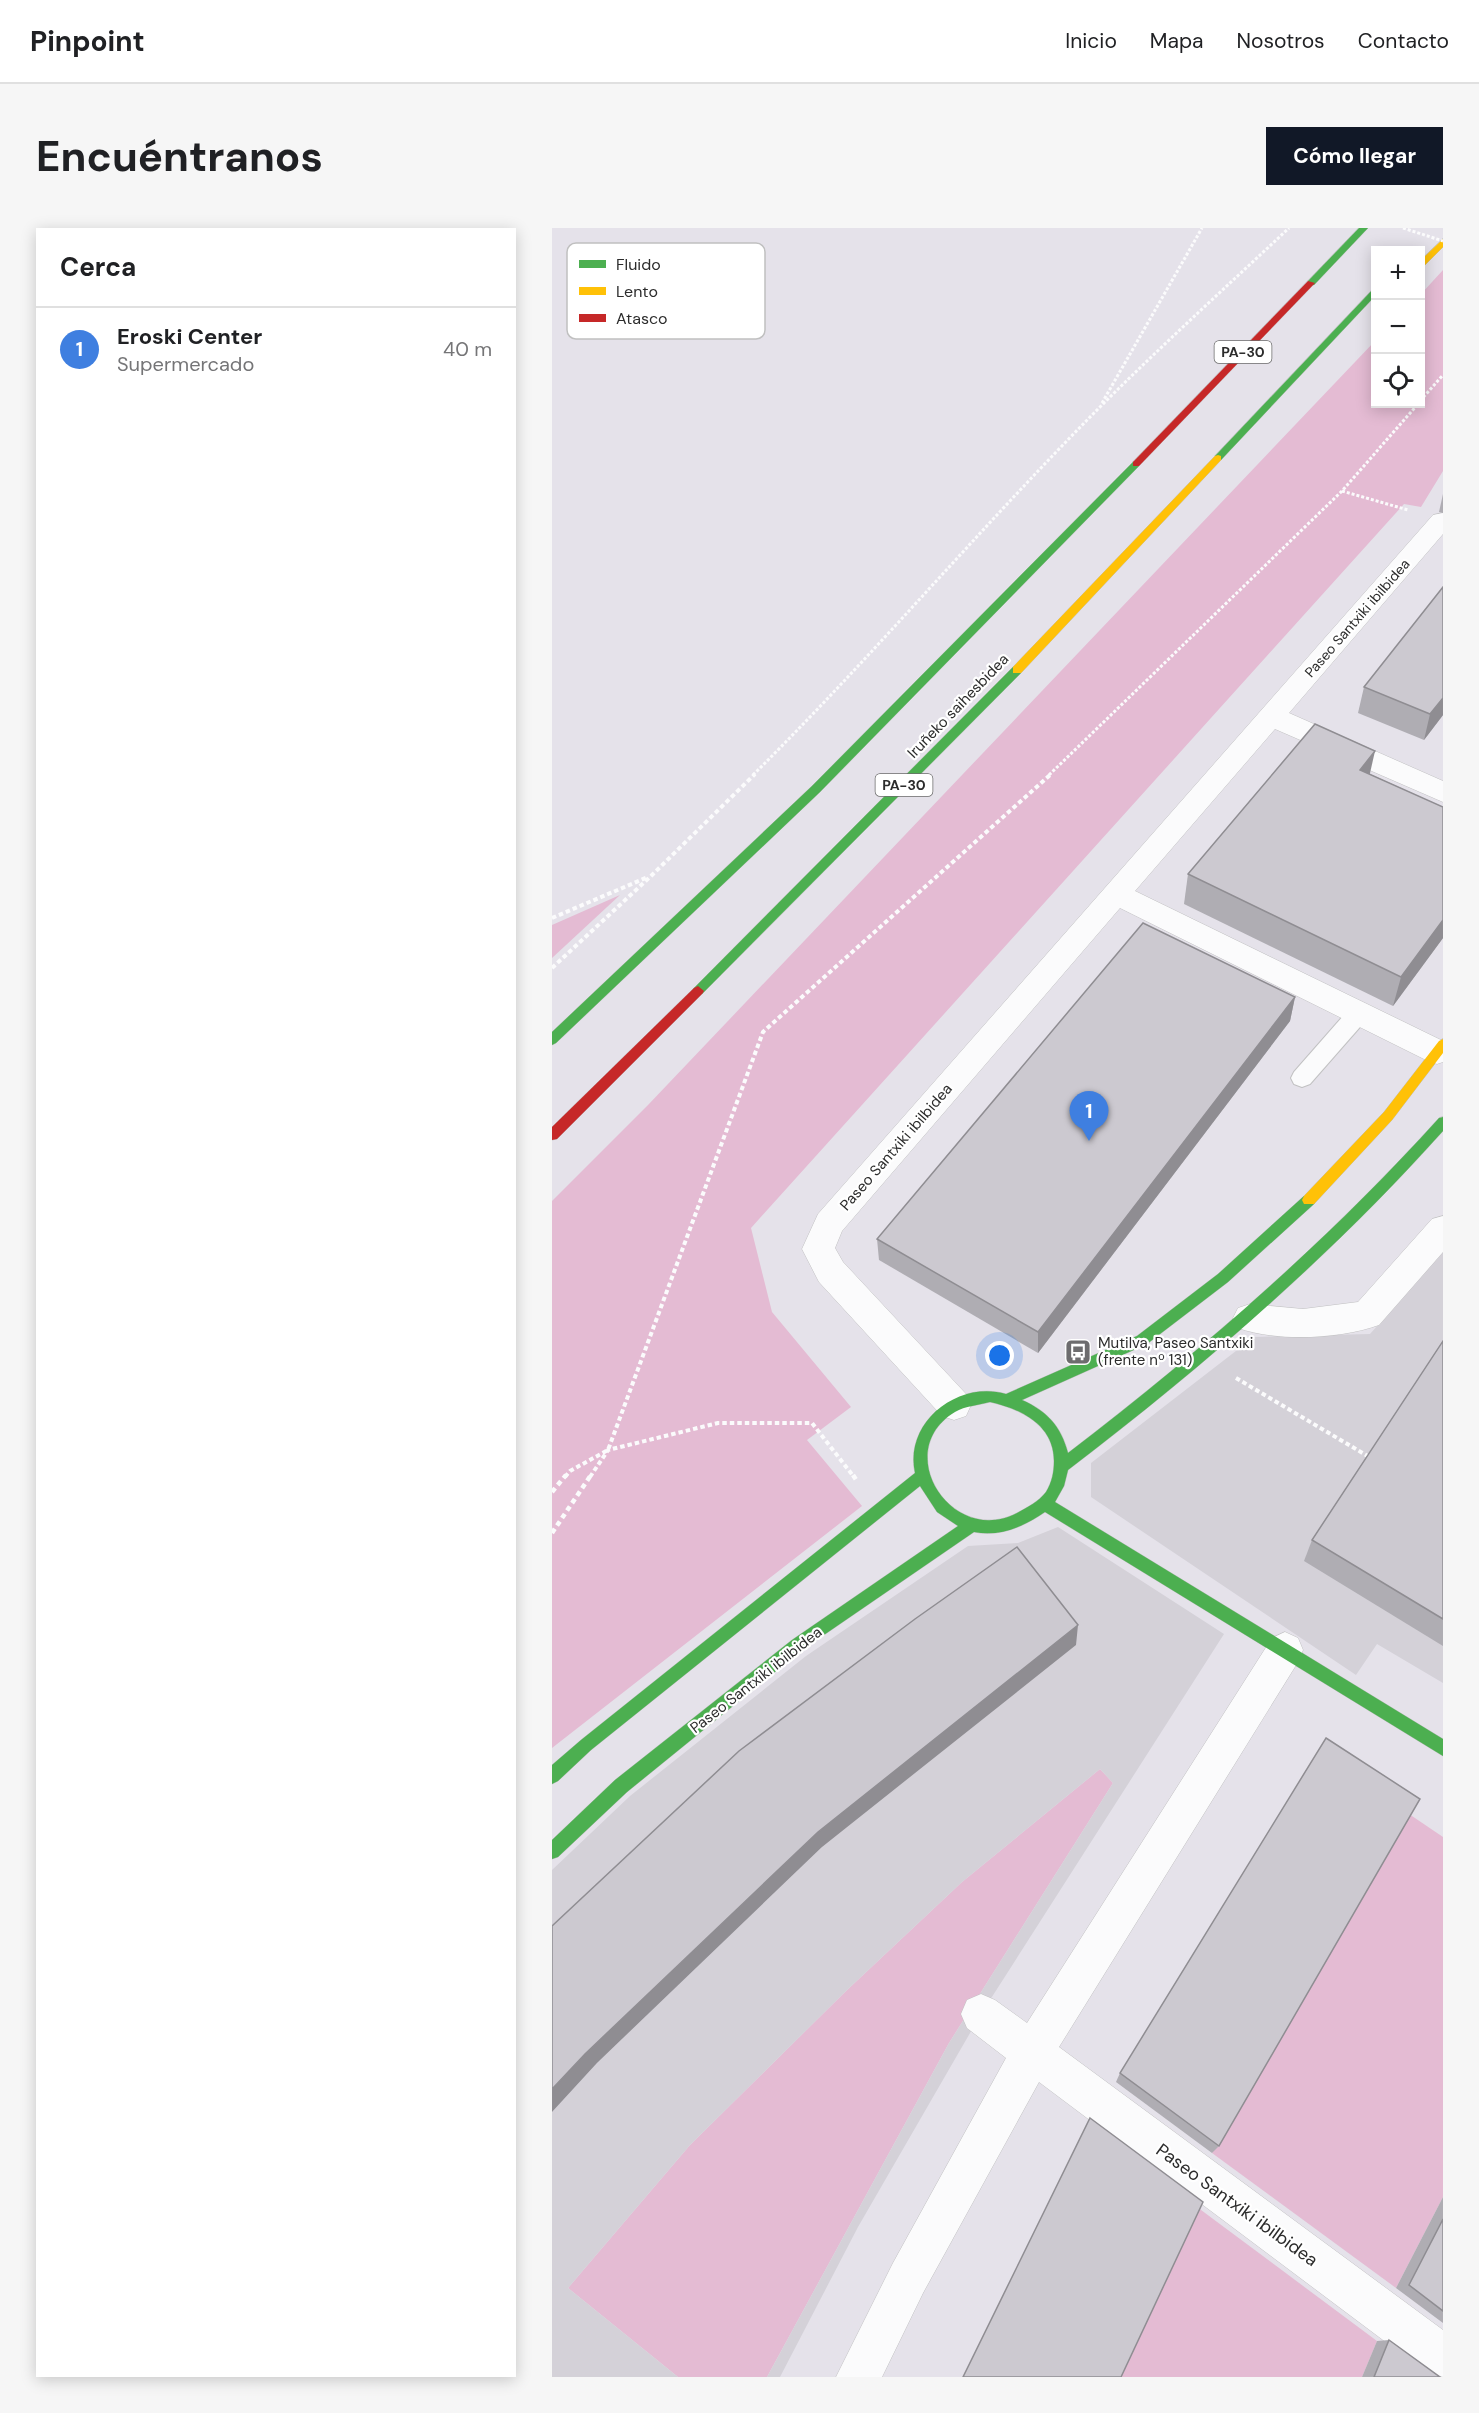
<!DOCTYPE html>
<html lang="es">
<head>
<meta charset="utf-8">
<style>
  :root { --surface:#fff; --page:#f6f6f6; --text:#202124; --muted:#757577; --line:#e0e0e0; --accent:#111827 }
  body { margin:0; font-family:"DM Sans",sans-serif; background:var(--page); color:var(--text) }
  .controls { position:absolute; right:18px; top:18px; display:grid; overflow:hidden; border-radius:0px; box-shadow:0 3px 15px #0003 }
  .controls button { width:54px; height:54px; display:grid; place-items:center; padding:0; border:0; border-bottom:2px solid var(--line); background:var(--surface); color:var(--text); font:30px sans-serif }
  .you { position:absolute; left:448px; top:1128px; width:21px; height:21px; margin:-15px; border:4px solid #fff; border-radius:50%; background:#1a73e8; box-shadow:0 0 0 9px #1a73e833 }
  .badge { display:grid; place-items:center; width:39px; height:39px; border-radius:50%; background:var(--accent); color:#fff; font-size:20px; font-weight:700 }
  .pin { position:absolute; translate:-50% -50px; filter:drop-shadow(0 2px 3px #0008) }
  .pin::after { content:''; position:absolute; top:32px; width:21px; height:18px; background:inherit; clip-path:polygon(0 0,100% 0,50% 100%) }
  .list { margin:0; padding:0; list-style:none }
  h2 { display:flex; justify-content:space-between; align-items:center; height:78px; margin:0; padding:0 24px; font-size:26px }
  h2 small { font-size:20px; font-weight:400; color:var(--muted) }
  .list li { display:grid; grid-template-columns:39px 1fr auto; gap:18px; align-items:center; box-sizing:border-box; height:84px; padding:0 24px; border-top:2px solid var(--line) }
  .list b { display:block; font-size:22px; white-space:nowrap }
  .list p { margin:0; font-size:20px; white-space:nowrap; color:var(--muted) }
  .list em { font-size:20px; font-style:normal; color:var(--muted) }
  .icon { flex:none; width:33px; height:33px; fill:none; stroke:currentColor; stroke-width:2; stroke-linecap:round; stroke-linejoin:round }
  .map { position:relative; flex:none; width:891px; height:2149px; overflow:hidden; border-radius:0px }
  header { display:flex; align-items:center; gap:36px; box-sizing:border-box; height:84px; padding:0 30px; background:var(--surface); border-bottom:2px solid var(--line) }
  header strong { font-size:28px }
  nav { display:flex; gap:33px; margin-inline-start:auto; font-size:21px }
  .intro { display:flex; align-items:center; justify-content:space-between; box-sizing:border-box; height:144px; padding:0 36px }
  h1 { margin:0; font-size:42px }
  .button { padding:15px 27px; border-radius:0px; background:var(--accent); color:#fff; font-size:21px; font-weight:700 }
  main { display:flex; gap:36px; padding:0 36px }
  aside { flex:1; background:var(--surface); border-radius:0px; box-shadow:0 3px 15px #0003 }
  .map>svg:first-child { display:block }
  .green { fill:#e4bbd3 }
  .plaza { fill:#d4d1d8 }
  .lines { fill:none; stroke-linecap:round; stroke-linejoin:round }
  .lane-casing { stroke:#c1c1c2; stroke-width:2 }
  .street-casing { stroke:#c1c1c2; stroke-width:1 }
  .fast-casing { stroke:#c1c1c2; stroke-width:1 }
  .slow-casing { stroke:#c1c1c2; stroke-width:1 }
  .jam-casing { stroke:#c1c1c2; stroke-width:1 }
  .path-far2 { stroke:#fbfbfc; stroke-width:3; stroke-dasharray:3 2; stroke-linecap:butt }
  .path-far1 { stroke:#fbfbfc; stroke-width:4; stroke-dasharray:4.5 3; stroke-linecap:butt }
  .path { stroke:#fbfbfc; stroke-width:4.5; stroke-dasharray:5 4; stroke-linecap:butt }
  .lane { fill:#fbfbfc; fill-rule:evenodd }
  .street { fill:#fbfbfc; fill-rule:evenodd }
  .fast { fill:#4caf50; fill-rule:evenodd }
  .slow { fill:#ffc107; fill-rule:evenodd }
  .jam { fill:#c62828; fill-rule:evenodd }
  .path-bridge { stroke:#fbfbfc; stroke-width:3; stroke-dasharray:3 2; stroke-linecap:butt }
  .wall { fill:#afadb3 }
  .shaded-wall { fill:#8f8d92 }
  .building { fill:#ccc9d0; stroke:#8f8d92; stroke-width:1.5 }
  .labels { text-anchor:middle; stroke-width:4.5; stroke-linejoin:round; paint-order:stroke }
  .shield { fill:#fff; stroke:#6b6b6b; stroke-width:1.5 }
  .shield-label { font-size:14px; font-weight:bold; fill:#2c2c2c }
  .far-street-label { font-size:14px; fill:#2c2c2c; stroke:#fff }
  .street-label { font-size:15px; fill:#2c2c2c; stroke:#fff }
  .poi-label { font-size:15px; fill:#2c2c2c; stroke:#fff; text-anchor:start }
  .near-street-label { font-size:18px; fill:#2c2c2c; stroke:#fff }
  .key { fill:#fff; stroke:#c0c0c0; stroke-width:1.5 }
  .key-label { font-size:16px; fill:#2c2c2c }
</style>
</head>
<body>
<header>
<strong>Pinpoint</strong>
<nav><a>Inicio</a><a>Mapa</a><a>Nosotros</a><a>Contacto</a></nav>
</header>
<div class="intro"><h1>Encuéntranos</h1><a class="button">Cómo llegar</a></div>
<main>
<aside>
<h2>Cerca<small></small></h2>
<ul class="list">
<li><span class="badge" style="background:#3f7fe0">1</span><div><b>Eroski Center</b><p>Supermercado</p></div><em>40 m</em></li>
</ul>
</aside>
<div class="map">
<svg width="891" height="2149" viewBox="0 0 891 2149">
  <rect width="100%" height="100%" fill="#e5e2ea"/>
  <g class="green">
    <path d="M891,42V243L869,279L852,276L199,1000L220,1084L299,1179L255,1212L310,1278L0,1520V973L96,877L823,113L824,176H868L869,66Z"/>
    <path d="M68,667L0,730V697Z"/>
    <path d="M548,1541L561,1555L397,1815L215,2149H126L16,2060L138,1917L294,1763L410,1654Z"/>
    <path d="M857,1586L891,1609V1969L844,2060L660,1925Z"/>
    <path d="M645,1979L825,2113L810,2149H565Z"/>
  </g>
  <g class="plaza">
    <path d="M891,1024V1455L825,1416L804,1447L539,1269V1235L702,1109L818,1106Z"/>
    <path d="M506,1299L672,1406L429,1786L306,1999L228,2149H215L397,1815L561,1555L548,1541L410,1654L294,1763L138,1917L16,2060L126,2149H0V1884L45,1835L270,1619L0,1722V1642L78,1568L254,1428L416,1318L466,1315Z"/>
  </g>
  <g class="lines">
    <defs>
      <path id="lane" d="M807,777L815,779L818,785L815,791L758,856L750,859L742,856L739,850L742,844L799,779Z"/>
      <g id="street">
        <path d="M891,285V306L737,485L891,553V574L723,501L583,663L891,813V834L885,836L874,832L568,680L290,1003L283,1020L291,1034L414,1166L419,1177L414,1188L402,1192L390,1188L267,1054L250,1021L266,986L881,287Z"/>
        <path d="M891,988V1024L827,1097C788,1111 725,1114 686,1100L681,1090L686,1080L698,1076L751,1081L806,1074L880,991Z"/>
        <path d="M733,1404L746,1410L751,1422L746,1434L507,1819L891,2102V2149L875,2145L487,1854L371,2065L330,2149H284L341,2035L454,1830L415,1800L409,1786L415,1772L429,1766L443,1772L475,1795L720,1410Z"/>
      </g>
      <g id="fast">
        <path d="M807,0H816L762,57H756V53Z"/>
        <path d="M824,58V67L669,232H663V228Z"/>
        <path d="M584,233L587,234V238L268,564L4,815L0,817V804L260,558L581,234Z"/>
        <path d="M465,438L469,439V445L150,766H142L140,763L142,760L461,439Z"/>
        <path d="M891,889V903C778,1029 651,1139 516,1242L512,1258L503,1274L891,1511V1528L493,1284C471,1299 448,1309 422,1304L250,1422L75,1564L6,1629L0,1631V1612L63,1552L240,1412L406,1298L385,1284L368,1258L39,1522L6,1553L0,1556V1537L29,1512L363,1245C352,1194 406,1152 454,1166L585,1108L666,1046L752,968H762L764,972L762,976L676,1054L595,1116L470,1172C495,1183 509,1198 516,1225C649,1123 774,1015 887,890ZM438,1174C469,1181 502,1197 502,1233C502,1244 500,1254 494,1264C486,1274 476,1279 465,1285C400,1319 338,1223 403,1184C413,1178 427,1177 438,1174Z"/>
      </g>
      <g id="slow">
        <path d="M891,11V19L868,42V33Z"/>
        <path d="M666,227L669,228V232L469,445H461V439L663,228Z"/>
        <path d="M891,811V825L840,892L762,976H752L750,972L752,968L832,884L887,813Z"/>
      </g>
      <g id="jam">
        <path d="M756,53L763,55L587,238H581V234Z"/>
        <path d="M146,758L152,763L150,766L5,911L0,912V899L142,760Z"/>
      </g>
    </defs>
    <use href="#lane" class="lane-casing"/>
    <use href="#street" class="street-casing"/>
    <use href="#fast" class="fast-casing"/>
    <use href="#slow" class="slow-casing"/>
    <use href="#jam" class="jam-casing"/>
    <g class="path-far2">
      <path d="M868,173L891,147"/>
      <path d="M550,175L650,0"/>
      <path d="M790,263L856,282"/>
      <path d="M201,547C320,429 428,300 546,181C608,119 673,60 737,0"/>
      <path d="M497,547L790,263L866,176"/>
    </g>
    <g class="path-far1">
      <path d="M0,690L96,649"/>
      <path d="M0,740L99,648L203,546"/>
      <path d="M684,1150L819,1230"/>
      <path d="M13,1249L18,1243L56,1222L211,804L499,546"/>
      <path d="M38,1249L56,1222L166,1195H260L302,1249"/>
    </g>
    <g class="path">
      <path d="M301,1247L305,1253"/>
      <path d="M0,1264L14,1247"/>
      <path d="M0,1305L39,1247"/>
    </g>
    <use href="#lane" class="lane"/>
    <use href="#street" class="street"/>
    <use href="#fast" class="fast"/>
    <use href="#slow" class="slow"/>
    <use href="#jam" class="jam"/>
    <path class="path-bridge" d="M851,0L891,13"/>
  </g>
  <g class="wall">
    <path d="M891,266V285L887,284Z"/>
    <path d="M812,459L891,487L872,512L806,485Z"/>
    <path d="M818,546L891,579V710L841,778L632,676L636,646Z"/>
    <path d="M743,769L738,793L486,1125L327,1032L325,1011Z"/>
    <path d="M891,1113V1418L752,1333L760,1312Z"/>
    <path d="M568,1845L667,1918L660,1925L564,1854Z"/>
    <path d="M891,1969V2095L844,2060Z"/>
    <path d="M837,2112L888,2149H810L825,2113Z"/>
  </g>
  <g class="shaded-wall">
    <path d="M891,470V487L872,512L878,486Z"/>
    <path d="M823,523L816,554L808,542Z"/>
    <path d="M891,692V710L841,778L849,749Z"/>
    <path d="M743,769L738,793L486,1125V1104Z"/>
    <path d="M526,1397L524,1417L270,1619L45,1835L0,1884V1861L33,1826L266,1604Z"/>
  </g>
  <g class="building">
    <path d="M891,359V470L878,486L812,459Z"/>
    <path d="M763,496L823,523L808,542L891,579V692L849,749L636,646Z"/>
    <path d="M591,695L743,769L486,1104L325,1011Z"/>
    <path d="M891,1113V1391L760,1312Z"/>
    <path d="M465,1319L526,1397L266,1604L33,1826L0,1861V1698L187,1523L363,1391Z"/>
    <path d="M774,1510L868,1571L667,1918L568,1845Z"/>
    <path d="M538,1890L651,1974L569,2149H411Z"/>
    <path d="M891,1991V2083L857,2057Z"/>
    <path d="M837,2112L888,2149H822Z"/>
  </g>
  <defs>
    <symbol id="bus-square" viewBox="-11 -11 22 22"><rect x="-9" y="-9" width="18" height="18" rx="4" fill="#6d6c6e" stroke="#fff"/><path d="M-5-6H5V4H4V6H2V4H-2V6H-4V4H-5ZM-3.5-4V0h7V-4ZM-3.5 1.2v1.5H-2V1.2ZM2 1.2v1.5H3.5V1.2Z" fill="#fff"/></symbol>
  </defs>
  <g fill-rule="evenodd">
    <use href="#bus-square" x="511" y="1109" width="30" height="30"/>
  </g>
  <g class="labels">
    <g class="shield">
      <rect x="662.5" y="113" width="57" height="22" rx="4.5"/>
      <rect x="323.5" y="546" width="57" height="22" rx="4.5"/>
    </g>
    <g class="shield-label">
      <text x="691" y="129">PA-30</text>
      <text x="352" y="562">PA-30</text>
    </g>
    <g class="far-street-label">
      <text transform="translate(805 390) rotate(-49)" y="5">Paseo Santxiki ibilbidea</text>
    </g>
    <g class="street-label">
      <text transform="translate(406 478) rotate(-46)" y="5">Iruñeko saihesbidea</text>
      <text transform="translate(344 919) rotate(-49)" y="5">Paseo Santxiki ibilbidea</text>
      <text transform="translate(204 1452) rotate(-38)" y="5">Paseo Santxiki ibilbidea</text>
    </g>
    <g class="poi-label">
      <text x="546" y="1120">Mutilva, Paseo Santxiki<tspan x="546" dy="17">(frente nº 131)</tspan></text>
    </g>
    <g class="near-street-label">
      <text transform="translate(685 1977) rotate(36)" y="6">Paseo Santxiki ibilbidea</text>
    </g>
  </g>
  <rect x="15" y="15" width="198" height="96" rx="9" class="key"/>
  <rect x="27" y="32" width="27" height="8" fill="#4caf50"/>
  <rect x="27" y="59" width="27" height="8" fill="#ffc107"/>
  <rect x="27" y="86" width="27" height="8" fill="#c62828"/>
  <g class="key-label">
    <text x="64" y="42">Fluido</text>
    <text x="64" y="69">Lento</text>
    <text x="64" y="96">Atasco</text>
  </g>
</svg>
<div class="controls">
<button>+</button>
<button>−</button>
<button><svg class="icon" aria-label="locate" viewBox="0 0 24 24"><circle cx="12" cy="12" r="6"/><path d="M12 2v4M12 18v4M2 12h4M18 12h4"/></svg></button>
</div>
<div class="you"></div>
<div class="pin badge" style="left:537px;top:913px;background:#3f7fe0">1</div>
</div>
</main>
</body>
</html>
